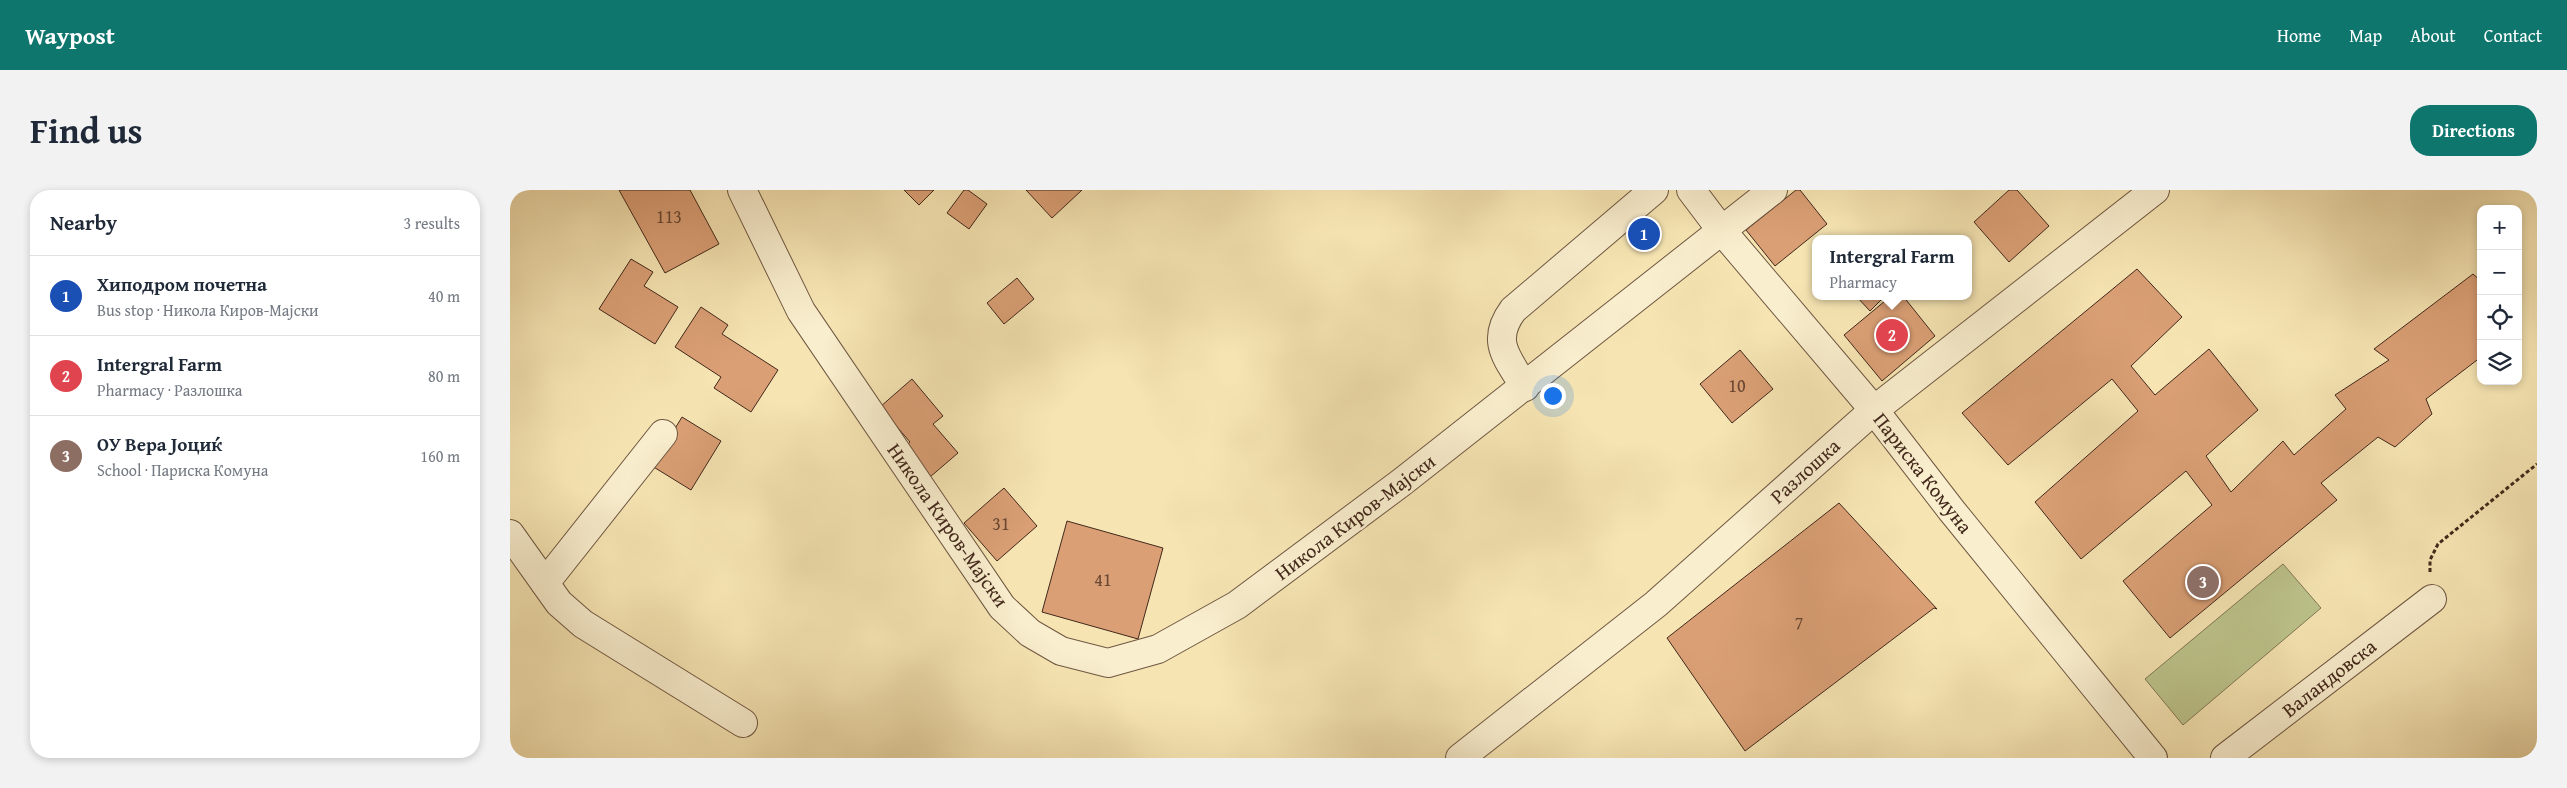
<!DOCTYPE html>
<html lang="en">
<head>
<meta charset="utf-8">
<style>
  :root { --surface:#fff; --page:#f2f2f3; --text:#1f2937; --muted:#747a83; --line:#e0e1e3; --accent:#0f766e }
  body { margin:0; font-family:"Gentium Book Plus",serif; background:var(--page); color:var(--text) }
  .controls { position:absolute; right:15px; top:15px; display:grid; overflow:hidden; border-radius:10px; box-shadow:0 2px 8px #0003 }
  .controls button { width:45px; height:45px; display:grid; place-items:center; padding:0; border:0; border-bottom:1px solid var(--line); background:var(--surface); color:var(--text); font:25px sans-serif }
  .you { position:absolute; left:1042px; top:205px; width:18px; height:18px; margin:-12px; border:4px solid #fff; border-radius:50%; background:#1a73e8; box-shadow:0 0 0 8px #1a73e833 }
  .badge { display:grid; place-items:center; width:32px; height:32px; border-radius:50%; background:var(--accent); color:#fff; font-size:16px; font-weight:700 }
  .pin { position:absolute; translate:-50% -50%; border:2px solid #fff; box-shadow:0 1px 5px #0006 }
  .popup { position:absolute; left:1302px; top:45px; width:160px; height:65px; box-sizing:border-box; display:grid; place-content:center; border-radius:10px; background:var(--surface); filter:drop-shadow(0 1px 4px #0005); font-size:16px; white-space:nowrap; color:var(--muted) }
  .popup b { font-size:19px; color:var(--text) }
  .popup::after { content:''; position:absolute; left:50%; top:100%; margin-left:-10px; border:10px solid transparent; border-top-color:var(--surface) }
  .list { margin:0; padding:0; list-style:none }
  h2 { display:flex; justify-content:space-between; align-items:center; height:65px; margin:0; padding:0 20px; font-size:21px }
  h2 small { font-size:16px; font-weight:400; color:var(--muted) }
  .list li { display:grid; grid-template-columns:32px 1fr auto; gap:15px; align-items:center; box-sizing:border-box; height:80px; padding:0 20px; border-top:1px solid var(--line) }
  .list b { display:block; font-size:19px; white-space:nowrap }
  .list p { margin:0; font-size:16px; white-space:nowrap; color:var(--muted) }
  .list em { font-size:16px; font-style:normal; color:var(--muted) }
  .icon { flex:none; width:28px; height:28px; fill:none; stroke:currentColor; stroke-width:2; stroke-linecap:round; stroke-linejoin:round }
  .map { position:relative; flex:none; width:2027px; height:568px; overflow:hidden; border-radius:20px }
  header { display:flex; align-items:center; gap:30px; box-sizing:border-box; height:70px; padding:0 25px; background:var(--accent); color:#fff }
  header strong { font-size:24px }
  nav { display:flex; gap:28px; margin-inline-start:auto; font-size:18px }
  .intro { display:flex; align-items:center; justify-content:space-between; box-sizing:border-box; height:120px; padding:0 30px }
  h1 { margin:0; font-size:35px }
  .button { padding:12px 22px; border-radius:20px; background:var(--accent); color:#fff; font-size:18px; font-weight:700 }
  main { display:flex; gap:30px; padding:0 30px }
  aside { flex:1; background:var(--surface); border-radius:20px; box-shadow:0 2px 8px #0003 }
  .map>svg:first-child { display:block }
  .green { fill:#bdc48c; stroke:#807654 }
  .building { fill:#da9f75; stroke:#42281b }
  .lines { fill:none; stroke-linecap:round; stroke-linejoin:round }
  .minor-casing { stroke:#6f5741; stroke-width:30 }
  .path { stroke:#42281b; stroke-width:3; stroke-dasharray:4 2.5; stroke-linecap:butt }
  .minor { stroke:#f9eece; stroke-width:28 }
  .labels { text-anchor:middle; stroke-width:5; stroke-linejoin:round; paint-order:stroke }
  .number-label { font-size:18px; fill:#684632 }
  .street-label { font-size:20px; fill:#42281b; stroke:#f9eece }
</style>
</head>
<body>
<header>
<strong>Waypost</strong>
<nav><a>Home</a><a>Map</a><a>About</a><a>Contact</a></nav>
</header>
<div class="intro"><h1>Find us</h1><a class="button">Directions</a></div>
<main>
<aside>
<h2>Nearby<small>3 results</small></h2>
<ul class="list">
<li><span class="badge" style="background:#1a4fb4">1</span><div><b>Хиподром почетна</b><p>Bus stop · Никола Киров-Мајски</p></div><em>40 m</em></li>
<li><span class="badge" style="background:#e0444e">2</span><div><b>Intergral Farm</b><p>Pharmacy · Разлошка</p></div><em>80 m</em></li>
<li><span class="badge" style="background:#8d6e63">3</span><div><b>ОУ Вера Јоциќ</b><p>School · Париска Комуна</p></div><em>160 m</em></li>
</ul>
</aside>
<div class="map">
<svg width="2027" height="568" viewBox="0 0 2027 568">
  <rect width="100%" height="100%" fill="#f6e5b3"/>
  <filter id="stains"><feTurbulence type="fractalNoise" baseFrequency=".004" numOctaves="4"/><feColorMatrix values="0 0 0 0 .2 0 0 0 0 .09 0 0 0 0 .02 0 0 0 .5 -.17"/></filter>
  <radialGradient id="worn" r=".72"><stop offset=".6" stop-color="#630" stop-opacity="0"/><stop offset="1" stop-color="#630" stop-opacity=".3"/></radialGradient>
  <path class="green" d="M1773,374L1811,418L1673,535L1635,489Z"/>
  <g class="building">
    <path d="M109,0H180L209,54L155,83Z"/>
    <path d="M394,0H424L409,15Z"/>
    <path d="M454,0H458L477,14L459,39L437,23Z"/>
    <path d="M516,0H572L542,28Z"/>
    <path d="M1286,0H1290L1317,34L1265,76L1236,40Z"/>
    <path d="M1499,0H1507L1539,36L1499,72L1464,32Z"/>
    <path d="M121,69L143,82L134,96L168,117L145,154L89,119Z"/>
    <path d="M1627,79L1672,127L1621,176L1645,205L1699,159L1748,220L1696,266L1721,302L1773,251L1784,265L1836,219L1825,205L1879,170L1864,159L1963,84L1971,91V167L1916,209L1922,224L1885,257L1868,247L1811,293L1827,310L1660,448L1613,391L1702,315L1676,281L1571,369L1525,312L1628,221L1602,189L1498,275L1452,223Z"/>
    <path d="M507,88L524,109L494,134L477,113Z"/>
    <path d="M1346,106H1375L1360,121Z"/>
    <path d="M1381,106H1393L1425,146L1372,191L1334,145Z"/>
    <path d="M191,117L218,135L212,144L268,180L241,222L204,198L211,187L165,157Z"/>
    <path d="M1230,160L1263,199L1222,233L1190,194Z"/>
    <path d="M402,189L433,226L423,234L448,263L413,293L388,263L400,252L370,217Z"/>
    <path d="M172,227L211,251L181,300L142,276Z"/>
    <path d="M494,298L527,336L487,371L454,333Z"/>
    <path d="M1329,313L1427,419L1424,418L1235,561L1157,448Z"/>
    <path d="M557,331L653,358L628,449L532,422Z"/>
  </g>
  <g class="lines">
    <defs>
      <g id="minor">
        <path d="M232,0L291,121L492,417L520,443L551,461L598,473L648,459L727,415L892,292L1263,0"/>
        <path d="M1181,0L1212,41L1364,220L1442,321L1643,568"/>
        <path d="M1015,197C997,168 980,151 1003,120L1144,0"/>
        <path d="M0,344L49,413L73,434L233,533"/>
        <path d="M35,393L153,244"/>
        <path d="M950,568L1146,414L1364,220L1645,0"/>
        <path d="M1715,568L1922,409"/>
      </g>
    </defs>
    <use href="#minor" class="minor-casing"/>
    <path class="path" d="M1920,382V370L1928,354L2027,274"/>
    <use href="#minor" class="minor"/>
  </g>
  <g class="labels">
    <g class="number-label">
      <text x="159" y="33">113</text>
      <text x="1227" y="202">10</text>
      <text x="491" y="340">31</text>
      <text x="593" y="396">41</text>
      <text x="1289" y="439">7</text>
    </g>
    <g class="street-label">
      <text transform="translate(1295 281) rotate(-42)" y="7">Разлошка</text>
      <text transform="translate(1413 283) rotate(52)" y="7">Париска Комуна</text>
      <text transform="translate(845 327) rotate(-37)" y="7">Никола Киров-Мајски</text>
      <text transform="translate(438 335) rotate(55)" y="7">Никола Киров-Мајски</text>
      <text transform="translate(1819 488) rotate(-38)" y="7">Валандовска</text>
    </g>
  </g>
  <rect width="100%" height="100%" filter="url(#stains)"/>
  <rect width="100%" height="100%" fill="url(#worn)"/>
</svg>
<div class="controls">
<button>+</button>
<button>−</button>
<button><svg class="icon" aria-label="locate" viewBox="0 0 24 24"><circle cx="12" cy="12" r="6"/><path d="M12 2v4M12 18v4M2 12h4M18 12h4"/></svg></button>
<button><svg class="icon" aria-label="layers" viewBox="0 0 24 24"><path d="M12 4l9 5-9 5-9-5zM3 14l9 5 9-5"/></svg></button>
</div>
<div class="you"></div>
<div class="pin badge" style="left:1134px;top:44px;background:#1a4fb4">1</div>
<div class="pin badge" style="left:1382px;top:145px;background:#e0444e">2</div>
<div class="popup"><b>Intergral Farm</b>Pharmacy</div>
<div class="pin badge" style="left:1693px;top:392px;background:#8d6e63">3</div>
</div>
</main>
</body>
</html>
